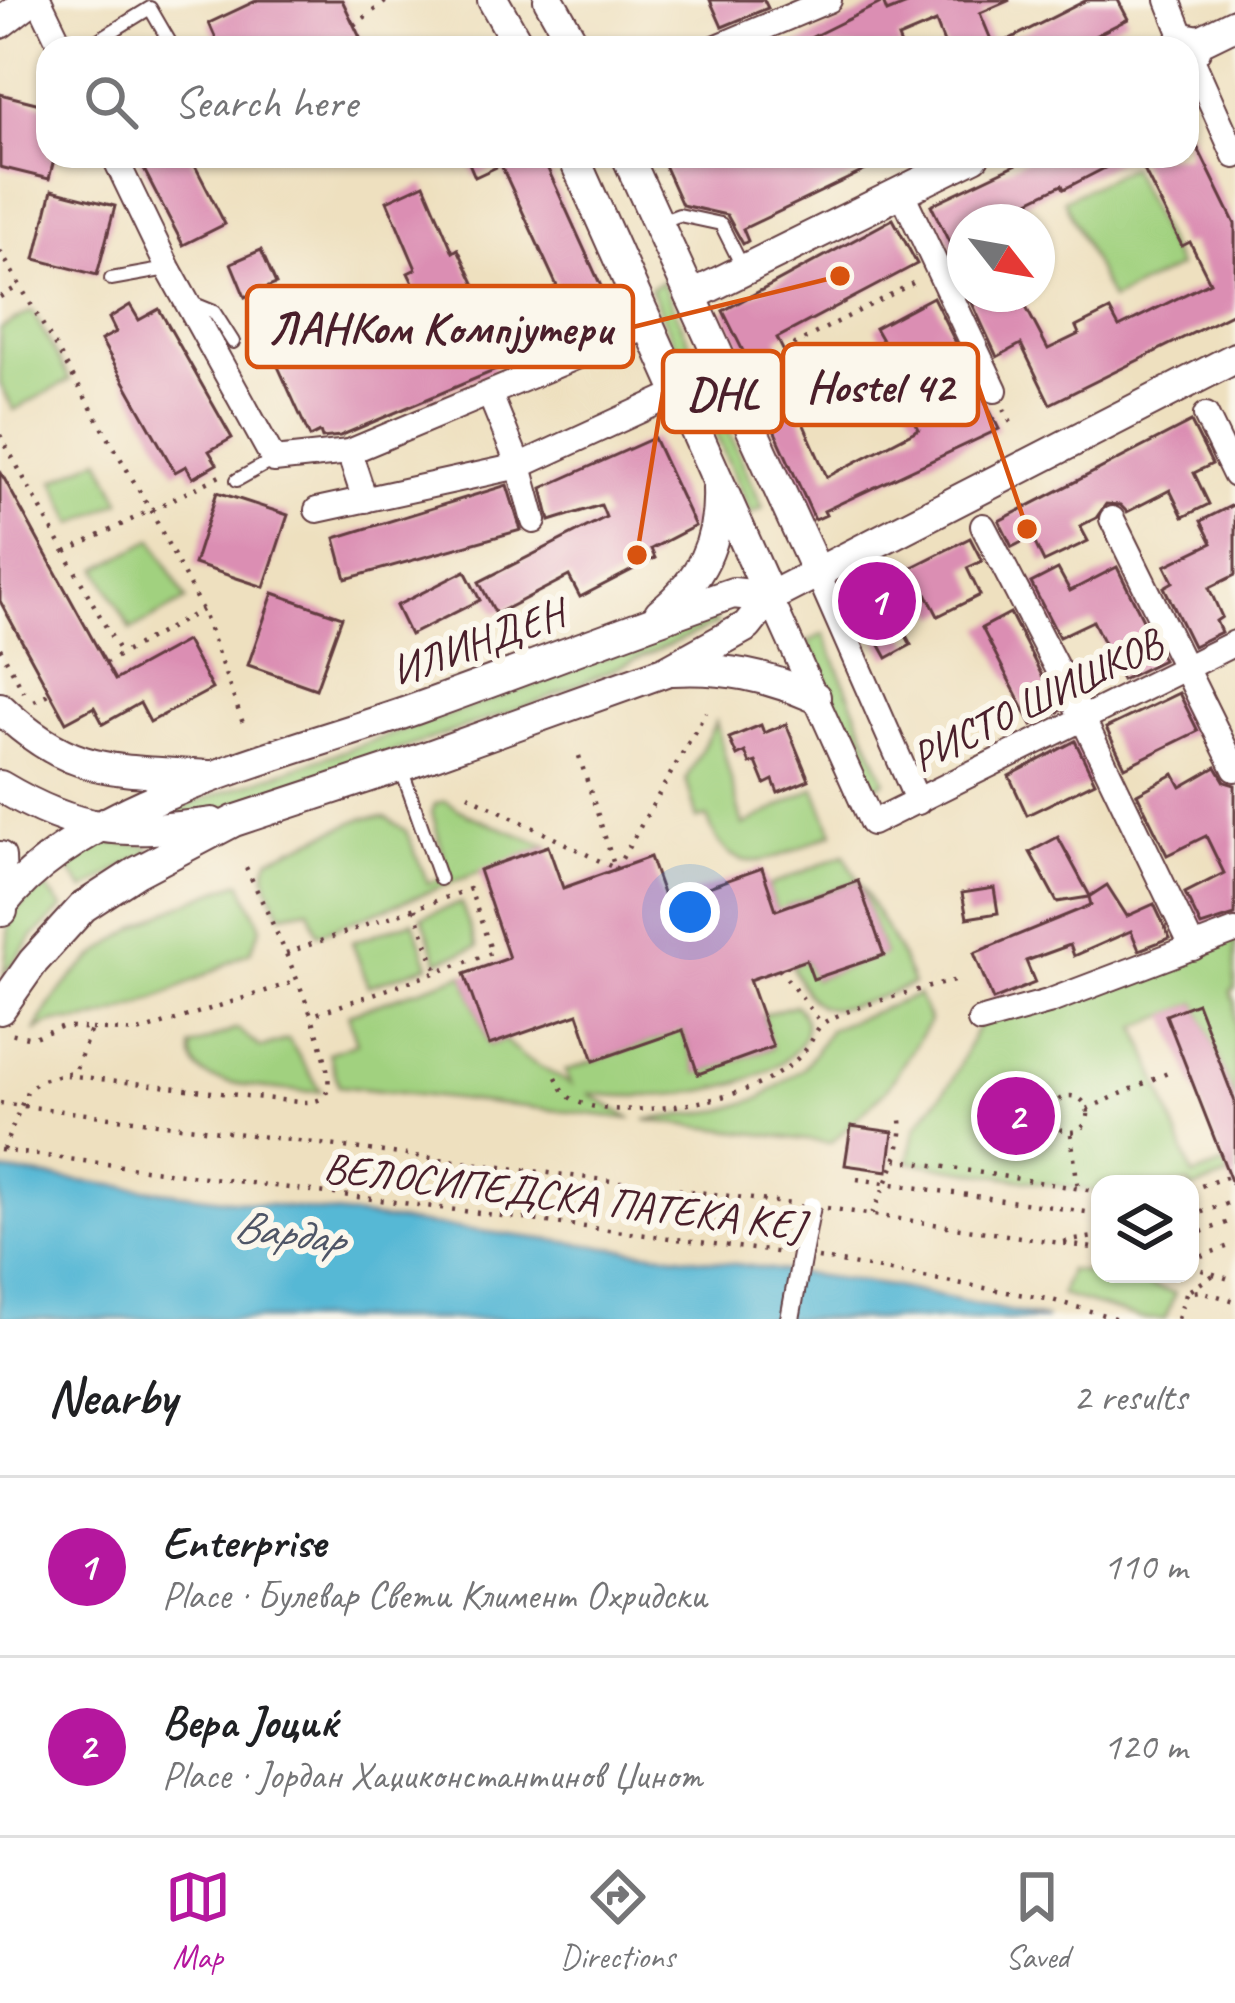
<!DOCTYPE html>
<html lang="en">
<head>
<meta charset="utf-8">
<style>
  :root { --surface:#fff; --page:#f6f6f6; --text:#202124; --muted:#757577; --line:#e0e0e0; --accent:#b5179e }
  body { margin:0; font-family:Caveat,sans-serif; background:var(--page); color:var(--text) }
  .controls { position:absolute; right:36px; bottom:36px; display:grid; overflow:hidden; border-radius:24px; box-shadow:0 3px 9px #0004 }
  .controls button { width:108px; height:108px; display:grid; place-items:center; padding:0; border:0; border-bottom:3px solid var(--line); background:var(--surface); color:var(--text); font:60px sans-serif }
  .compass { position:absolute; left:947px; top:204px; width:108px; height:108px; border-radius:50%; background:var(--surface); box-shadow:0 3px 9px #0004; rotate:121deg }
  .you { position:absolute; left:690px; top:912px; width:42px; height:42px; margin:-30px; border:9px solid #fff; border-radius:50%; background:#1a73e8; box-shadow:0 0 0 18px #1a73e833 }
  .badge { display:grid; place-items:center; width:78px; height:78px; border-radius:50%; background:var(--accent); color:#fff; font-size:39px; font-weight:700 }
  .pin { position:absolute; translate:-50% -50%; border:6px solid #fff; box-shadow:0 3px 12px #0006 }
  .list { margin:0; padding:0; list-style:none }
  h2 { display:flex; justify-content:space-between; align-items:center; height:156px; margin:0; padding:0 48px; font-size:51px }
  h2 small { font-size:39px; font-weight:400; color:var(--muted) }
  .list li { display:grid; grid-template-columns:78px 1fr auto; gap:36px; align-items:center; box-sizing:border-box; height:180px; padding:0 48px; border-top:3px solid var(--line) }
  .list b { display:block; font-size:45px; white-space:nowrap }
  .list p { margin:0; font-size:39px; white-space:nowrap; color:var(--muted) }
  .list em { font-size:39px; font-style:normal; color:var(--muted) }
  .icon { flex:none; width:66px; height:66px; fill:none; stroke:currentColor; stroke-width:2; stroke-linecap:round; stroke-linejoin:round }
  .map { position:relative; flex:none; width:1235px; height:1319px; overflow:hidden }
  .search { position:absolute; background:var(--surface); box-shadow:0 3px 9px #0004; left:36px; right:36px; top:36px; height:132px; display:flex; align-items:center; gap:30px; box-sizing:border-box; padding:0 42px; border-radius:36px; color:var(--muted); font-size:45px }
  .sheet { height:516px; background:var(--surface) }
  nav { display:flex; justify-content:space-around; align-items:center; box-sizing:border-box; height:168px; border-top:3px solid var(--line); background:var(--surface); font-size:33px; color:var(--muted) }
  nav a { display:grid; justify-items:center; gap:6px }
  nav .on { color:var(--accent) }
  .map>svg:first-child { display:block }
  .green { fill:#a1d17f; stroke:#767855; stroke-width:3 }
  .water { fill:#56b8d5; stroke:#506c80; stroke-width:3 }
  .building { fill:#db8eb3 }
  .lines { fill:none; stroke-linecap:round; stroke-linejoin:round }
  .service-casing { stroke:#633c41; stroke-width:16 }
  .minor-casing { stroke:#633c41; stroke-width:28 }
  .tertiary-casing { stroke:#633c41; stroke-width:34 }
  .path { stroke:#633c41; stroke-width:4.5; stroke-dasharray:3 9; stroke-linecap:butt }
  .service { stroke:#fff; stroke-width:12 }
  .minor { stroke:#fff; stroke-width:24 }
  .tertiary { stroke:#fff; stroke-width:30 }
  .pedestrian-bridge-casing { stroke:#633c41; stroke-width:22; stroke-linecap:butt }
  .pedestrian-bridge { stroke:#fff; stroke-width:18 }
  .labels { text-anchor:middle; stroke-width:12; stroke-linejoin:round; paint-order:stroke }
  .street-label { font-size:42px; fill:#4a1f2b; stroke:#fbf7ec }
  .water-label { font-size:45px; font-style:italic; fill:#4e5566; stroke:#fbf7ec }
  .leader { fill:none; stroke:#d8530f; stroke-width:4.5 }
  .callout-dot { fill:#d8530f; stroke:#fbf7ec; stroke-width:4.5 }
  .callout { fill:#fbf7ec; stroke:#d8530f; stroke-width:4.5 }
  .callout-label { font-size:45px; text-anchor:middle; font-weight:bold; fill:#4a1f2b }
</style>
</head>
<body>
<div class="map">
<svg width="1235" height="1319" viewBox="0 0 1235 1319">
  <rect width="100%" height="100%" fill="#fbf7ec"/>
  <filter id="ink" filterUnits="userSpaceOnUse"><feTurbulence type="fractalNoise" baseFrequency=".00833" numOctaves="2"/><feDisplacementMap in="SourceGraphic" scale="24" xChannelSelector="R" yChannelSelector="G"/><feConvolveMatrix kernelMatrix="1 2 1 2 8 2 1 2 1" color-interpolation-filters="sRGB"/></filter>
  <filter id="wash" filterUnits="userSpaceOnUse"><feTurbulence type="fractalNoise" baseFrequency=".004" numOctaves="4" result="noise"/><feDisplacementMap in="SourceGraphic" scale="48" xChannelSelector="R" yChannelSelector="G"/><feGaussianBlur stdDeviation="2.7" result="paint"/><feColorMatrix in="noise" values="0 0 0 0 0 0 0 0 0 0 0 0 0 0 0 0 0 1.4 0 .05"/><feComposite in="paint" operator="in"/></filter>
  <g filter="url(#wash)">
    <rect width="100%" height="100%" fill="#eee0bf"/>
    <g class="green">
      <path d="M1130,167L1178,267L1111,300L1064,200Z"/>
      <path d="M662,281L763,508L751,513L650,288Z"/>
      <path d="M32,311L70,380L14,410L0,384V329Z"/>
      <path d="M100,458L121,501L74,524L54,481Z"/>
      <path d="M153,539L186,600L131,630L98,569Z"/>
      <path d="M713,616L717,624L538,702L222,811L183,821L155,816L531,686Z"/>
      <path d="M824,634L885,781L874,787L808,642Z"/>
      <path d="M716,722L743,826L815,788L833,833C780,855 732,891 707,817L697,819L686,779Z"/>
      <path d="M445,801L468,815L548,846L318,934L309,909L281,914C273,896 258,877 270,858L363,818L386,817L406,831L428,883L449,876L432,812L435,804Z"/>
      <path d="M103,842L148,846L150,851L84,890L67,867Z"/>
      <path d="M844,855L898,950L913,984C892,991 838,1017 819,1005C806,998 798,978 791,965L806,960L814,979L884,954L858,881L786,906L784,931L768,886Z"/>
      <path d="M241,882L261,927L250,952C199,977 146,1009 89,1020C68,1024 53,1016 35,1032C72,951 161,909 241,882Z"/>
      <path d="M44,885L63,908L33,937L4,975L10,916Z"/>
      <path d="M461,903L477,947L438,961L422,917Z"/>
      <path d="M413,921L429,965L368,986L352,942Z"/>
      <path d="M1235,931V989L1231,991L1235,1002V1102L1197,1003L1137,1027L1193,1176L1235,1160V1174L1190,1190V1184H1100V1192L908,1162L916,1127L952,1081L980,1021Z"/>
      <path d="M464,974L489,1045L504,1040L524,1058L571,1084L565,1071L670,1034L677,1015L698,1073L772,1048L762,1015L795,1005C804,1014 809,1026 803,1039C773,1095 642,1102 588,1093L632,1119L339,1086L329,1053L357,1043L348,1014Z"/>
      <path d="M918,995L930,1021L886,1090L831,1143L645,1120L724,1110L761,1098L804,1068L830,1029Z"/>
      <path d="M237,1029L261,1048L288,1039L321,1091C302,1093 217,1085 202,1073C193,1066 191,1056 191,1047Z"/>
      <path d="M1069,1270L1115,1276L1175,1293L1165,1319H1143L1061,1295Z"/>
    </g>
    <path class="water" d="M0,1171L678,1256L890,1286L1047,1319H0Z"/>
    <g id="blocks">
      <g class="building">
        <path d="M258,0H342L365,48H220L209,23Z"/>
        <path d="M710,0H764L768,8L722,27Z"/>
        <path d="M917,0H1010L980,13L994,47L1087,0H1118L1128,19L1071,48H946L936,22L898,38L902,48H790L883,2L887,12Z"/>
        <path d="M0,94L48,106V156H55L49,179L0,167Z"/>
        <path d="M1187,126L1235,224V312L1050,404L1021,344L997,357L968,294H1019L1048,349L1079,334L1076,327L1110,310L1119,327L1210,282L1190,242L1182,246L1137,156H1187Z"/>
        <path d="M137,156H190L225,224L183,245Z"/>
        <path d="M466,156H542L614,315L578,332L575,327L532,347L530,342L491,359L496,370L340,436L322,438L320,432L310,437L276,362L301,350L296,338L415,287L408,273L416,269L387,201L424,184L453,252L458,249L490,317L557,286L501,165L475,177Z"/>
        <path d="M660,156H777L780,162L793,156H895L743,229L748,241L743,244L727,215L682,205Z"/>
        <path d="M1034,156H1128L1064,189L1062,185L985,222H965V275L931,205Z"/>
        <path d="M52,190L115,206L97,275L35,259Z"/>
        <path d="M893,219L917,264L777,338L797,378L820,369L829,385L793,400L827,477L919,429L896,384L848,408L829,369L883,342L875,328L933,297L999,429L824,511L826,515L815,520L756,390L761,387L723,311Z"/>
        <path d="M261,250L276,284L245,297L231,263Z"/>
        <path d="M130,305L139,320L159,309L232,438L209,451L217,464L193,478L186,466L175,472L101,340L116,332L109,318Z"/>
        <path d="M1191,422L1212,464L1194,473L1209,504L1183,517L1170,490L1127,512L1120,505L1106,504L1096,518L1080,526L1088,541L1044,562L1032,537L1012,547L999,521Z"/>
        <path d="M654,438L695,526L651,549L655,558L580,597L569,576L496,614L479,582L606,517L601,505L550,521L542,488Z"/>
        <path d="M0,471L115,680L186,641L212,689L150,722L140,703L103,724L94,707L66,722L0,601Z"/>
        <path d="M507,485L521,530L346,579L335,538Z"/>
        <path d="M217,492L288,515L264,587L194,564Z"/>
        <path d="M1235,504V575L1209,588L1222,617L1216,621L1221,632L1193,646L1164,587L1173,582L1165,566L1212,543L1201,521Z"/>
        <path d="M970,538L982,561L967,568L980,595L938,616L925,591L892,609L911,645L887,658L853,597Z"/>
        <path d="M1117,567L1163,660L1122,680L1093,621L1059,637L1031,583L1058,569L1070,591Z"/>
        <path d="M465,571L480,600L410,635L396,606Z"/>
        <path d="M273,593L342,617L316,689L248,665Z"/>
        <path d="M1010,613L1060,711L1032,725L982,628Z"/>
        <path d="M1179,693L1198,731L1125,767L1106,728Z"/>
        <path d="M786,724L809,780L778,793L773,780L765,784L756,762L750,764L745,752L737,756L729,738L761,725L764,733Z"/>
        <path d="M1075,741L1095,782L1027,815L1009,776Z"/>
        <path d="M1216,767L1225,782L1235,785V915L1201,926L1185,893L1224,873L1206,836L1167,855L1137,794L1174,774L1181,787Z"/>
        <path d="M1058,837L1090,896L1107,885L1127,916L1154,904L1170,938L1139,950L1131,931L1074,956L1070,945L1026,961L1035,983L993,1000L974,953L1091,905L1089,897L1057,902L1030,852Z"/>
        <path d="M548,846L563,888L650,857L666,902L762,868L776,910L858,881L884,955L813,979L806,960L749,980L773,1047L698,1074L683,1030L594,1061L578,1014L489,1045L464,974L509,958L479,870Z"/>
        <path d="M994,888L998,913L967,918L962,893Z"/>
        <path d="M1197,1003L1235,1102V1191L1166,1015Z"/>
        <path d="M851,1126L893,1132L888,1171L845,1165Z"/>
      </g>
    </g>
  </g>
  <g filter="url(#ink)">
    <use href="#blocks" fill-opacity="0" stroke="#633c41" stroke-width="3"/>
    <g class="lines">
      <defs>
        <g id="service">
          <path d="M85,48L150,8L172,46"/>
          <path d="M658,223L679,215L721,224L744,270"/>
          <path d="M111,279L167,269"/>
          <path d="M192,303L214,312L233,342"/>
          <path d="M237,480L273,460"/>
          <path d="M401,768L440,879"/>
        </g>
        <g id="minor">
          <path d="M39,0L62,48"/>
          <path d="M1168,0L1183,38"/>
          <path d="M715,48L829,0"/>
          <path d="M1190,55L1235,156"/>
          <path d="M114,156L168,268L274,460L349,452L650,326"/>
          <path d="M902,193L995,390"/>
          <path d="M490,395L519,466L534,521"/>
          <path d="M1206,415L1235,475"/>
          <path d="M349,452L365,500"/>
          <path d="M317,510L519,466L680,392"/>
          <path d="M1112,519L1235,769"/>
          <path d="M983,526L1083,719L1193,948"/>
          <path d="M817,572L918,802"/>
          <path d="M770,597L872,823L1235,643"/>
          <path d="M980,1021L1048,1002L1235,931"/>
        </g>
        <g id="tertiary">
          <path d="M493,0L520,48"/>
          <path d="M549,0L576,48"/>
          <path d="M0,23L30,0"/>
          <path d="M1196,43L1235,24"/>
          <path d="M1177,48L1183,38L1194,40L1195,50L1187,56"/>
          <path d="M573,156L770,597"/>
          <path d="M627,156L817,572"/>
          <path d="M691,296L974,156"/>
          <path d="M660,613C701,580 720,542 718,489"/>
          <path d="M672,670C725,667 767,676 815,697"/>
          <path d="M0,708C72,777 114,769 208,776"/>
          <path d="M0,786C79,833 123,835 212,823"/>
          <path d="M0,857L2,911"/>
          <path d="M0,907C82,798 299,752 424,706C527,669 629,629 733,593L770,597"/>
          <path d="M0,1009L33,962L83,907L137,872L234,821L401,766L666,671L747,626L770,597L1235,358"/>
        </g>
      </defs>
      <use href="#service" class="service-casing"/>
      <use href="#minor" class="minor-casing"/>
      <use href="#tertiary" class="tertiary-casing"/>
      <g class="path">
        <path d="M354,25L388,0"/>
        <path d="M0,251L151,511L202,610L244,726"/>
        <path d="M0,297L19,286"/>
        <path d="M793,345L917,281"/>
        <path d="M1004,409L1012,425"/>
        <path d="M0,435L121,654"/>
        <path d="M66,552L222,475"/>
        <path d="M0,648L24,692"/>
        <path d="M105,663L202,610"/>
        <path d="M34,701L50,693"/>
        <path d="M579,756L614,865"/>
        <path d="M468,795L616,869"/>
        <path d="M616,869L706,712"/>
        <path d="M415,909L437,972"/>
        <path d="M286,953L470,889L492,953L310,1016"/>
        <path d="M779,969L822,1024"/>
        <path d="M91,1029L138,1032L297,981"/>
        <path d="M66,1075L298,1102C310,1102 325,1103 328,1088C335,1050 262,901 243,861"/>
        <path d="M556,1077C560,1085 564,1094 572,1099C612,1123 733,1102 771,1078C784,1070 797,1061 806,1049C812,1042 815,1031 821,1025C838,1009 936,985 962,979"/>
        <circle cx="1070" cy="1114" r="18"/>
        <path d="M0,1103L792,1204"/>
        <path d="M1087,1109L1172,1071"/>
        <path d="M1071,1134L1078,1188"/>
        <path d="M0,1150L783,1253"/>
        <path d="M3,1150L28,1089L42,1080L75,1071L91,1029L63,1026L32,1038L10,1033"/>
        <path d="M896,1159L1100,1192"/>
        <path d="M857,1179L1100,1214"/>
        <path d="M1190,1190L1235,1174"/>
        <path d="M827,1208L1100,1249"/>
        <path d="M872,1214C885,1184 907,1147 900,1113"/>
        <path d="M1190,1216L1235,1201"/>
        <path d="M1190,1236L1235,1220"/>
        <path d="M1064,1242L1100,1236"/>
        <path d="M818,1258L1052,1300L1118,1319"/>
        <path d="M1190,1260L1235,1244"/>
        <path d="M1190,1266L1235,1281"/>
        <path d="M1190,1290L1215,1274"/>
        <path d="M1178,1319L1186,1293L1200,1291L1235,1301"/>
      </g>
      <use href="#service" class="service"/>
      <use href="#minor" class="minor"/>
      <use href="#tertiary" class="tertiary"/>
      <defs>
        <path id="pedestrian-bridge" d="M790,1319L811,1206"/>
      </defs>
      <use href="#pedestrian-bridge" class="pedestrian-bridge-casing"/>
      <use href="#pedestrian-bridge" class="pedestrian-bridge"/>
    </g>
  </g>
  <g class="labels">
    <g class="street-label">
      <text transform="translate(477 641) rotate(-20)" y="15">ИЛИНДЕН</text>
      <text transform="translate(1036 699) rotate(-26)" y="15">РИСТО ШИШКОВ</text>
      <text transform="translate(564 1195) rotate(7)" y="15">ВЕЛОСИПЕДСКА ПАТЕКА КЕЈ</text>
    </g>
    <g class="water-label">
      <text transform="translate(289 1231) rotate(8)" y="16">Вардар</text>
    </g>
  </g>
  <path class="leader" d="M840 276L633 327M1027 529L978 385M637 555L663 392"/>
  <g class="callout-dot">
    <circle cx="840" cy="276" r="12"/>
    <circle cx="1027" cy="529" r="12"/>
    <circle cx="637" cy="555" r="12"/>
  </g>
  <g class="callout">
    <rect x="247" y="286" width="386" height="81" rx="12"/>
    <rect x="783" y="344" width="195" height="81" rx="12"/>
    <rect x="663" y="351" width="119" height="81" rx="12"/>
  </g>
  <g class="callout-label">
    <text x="440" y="343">ЛАНКом Компјутери</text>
    <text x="880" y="401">Hostel 42</text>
    <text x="723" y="408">DHL</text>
  </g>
</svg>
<div class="controls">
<button><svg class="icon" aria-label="layers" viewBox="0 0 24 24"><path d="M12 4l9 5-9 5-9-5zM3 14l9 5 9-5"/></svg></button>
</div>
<svg class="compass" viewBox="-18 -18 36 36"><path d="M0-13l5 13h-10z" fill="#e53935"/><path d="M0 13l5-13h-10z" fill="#757577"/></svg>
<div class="you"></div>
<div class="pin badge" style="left:877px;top:601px">1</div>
<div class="pin badge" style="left:1016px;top:1116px">2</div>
<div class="search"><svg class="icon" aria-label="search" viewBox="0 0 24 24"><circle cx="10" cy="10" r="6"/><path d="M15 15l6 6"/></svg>Search here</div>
</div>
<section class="sheet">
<h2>Nearby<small>2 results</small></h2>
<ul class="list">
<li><span class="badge">1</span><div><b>Enterprise</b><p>Place · Булевар Свети Климент Охридски</p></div><em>110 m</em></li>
<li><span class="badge">2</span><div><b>Вера Јоциќ</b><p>Place · Јордан Хаџиконстантинов Џинот</p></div><em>120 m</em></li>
</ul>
</section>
<nav>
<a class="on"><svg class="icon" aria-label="map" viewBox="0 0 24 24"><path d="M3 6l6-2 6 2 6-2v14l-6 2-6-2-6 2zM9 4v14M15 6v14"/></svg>Map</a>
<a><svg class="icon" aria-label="directions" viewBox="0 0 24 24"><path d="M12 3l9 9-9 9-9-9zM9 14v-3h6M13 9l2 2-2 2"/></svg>Directions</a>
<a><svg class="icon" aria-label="saved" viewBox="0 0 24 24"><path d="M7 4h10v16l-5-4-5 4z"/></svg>Saved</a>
</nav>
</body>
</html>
